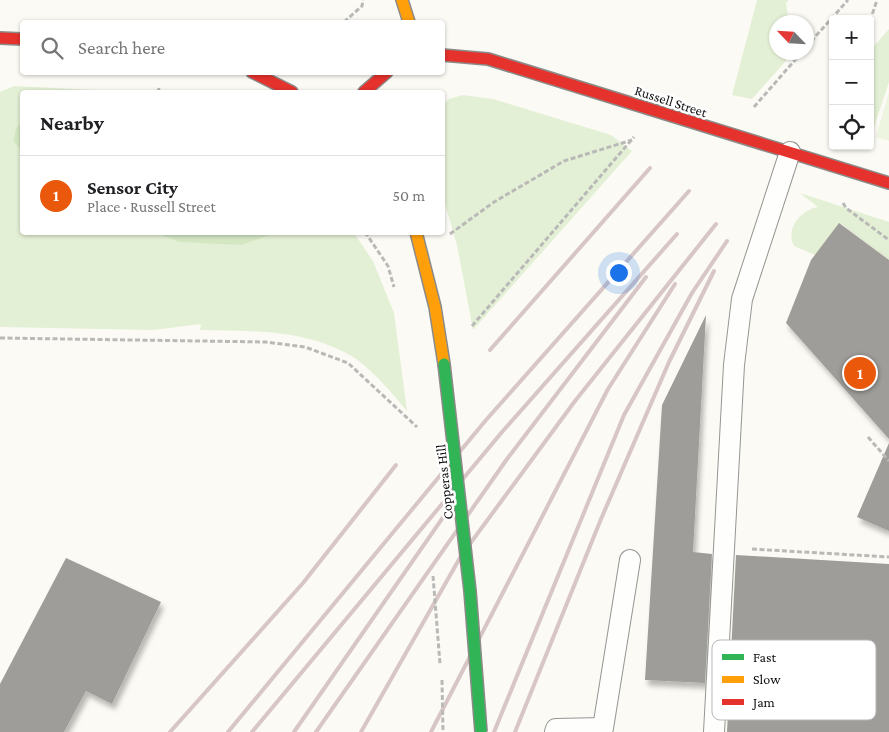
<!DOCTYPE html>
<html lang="en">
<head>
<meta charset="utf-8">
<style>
  :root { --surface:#fff; --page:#f2f2f2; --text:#202124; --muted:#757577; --line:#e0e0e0; --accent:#ea580c }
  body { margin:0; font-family:"Crimson Pro",serif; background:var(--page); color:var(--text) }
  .controls { position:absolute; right:15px; top:15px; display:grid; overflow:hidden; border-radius:5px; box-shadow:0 1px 4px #0004 }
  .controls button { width:45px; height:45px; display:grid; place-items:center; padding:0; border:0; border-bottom:1px solid var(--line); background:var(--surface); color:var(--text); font:25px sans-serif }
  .compass { position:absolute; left:769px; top:15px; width:45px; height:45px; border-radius:50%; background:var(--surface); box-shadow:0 1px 4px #0004; rotate:295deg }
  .you { position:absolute; left:618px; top:272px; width:18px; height:18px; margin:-12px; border:4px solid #fff; border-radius:50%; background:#1a73e8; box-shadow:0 0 0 8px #1a73e833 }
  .badge { display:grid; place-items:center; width:32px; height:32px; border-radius:50%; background:var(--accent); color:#fff; font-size:16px; font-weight:700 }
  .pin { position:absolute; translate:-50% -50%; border:2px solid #fff; box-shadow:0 1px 5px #0006 }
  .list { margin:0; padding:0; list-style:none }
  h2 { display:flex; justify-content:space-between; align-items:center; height:65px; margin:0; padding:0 20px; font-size:21px }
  h2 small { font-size:16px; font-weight:400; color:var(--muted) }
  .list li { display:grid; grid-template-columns:32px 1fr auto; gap:15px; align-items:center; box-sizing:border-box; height:80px; padding:0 20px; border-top:1px solid var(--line) }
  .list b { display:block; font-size:19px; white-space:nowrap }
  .list p { margin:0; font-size:16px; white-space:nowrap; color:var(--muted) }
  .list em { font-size:16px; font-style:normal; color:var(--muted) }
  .icon { flex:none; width:28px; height:28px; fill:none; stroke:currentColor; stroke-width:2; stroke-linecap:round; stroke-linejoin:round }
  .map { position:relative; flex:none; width:889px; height:732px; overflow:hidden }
  .search { position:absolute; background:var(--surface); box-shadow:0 1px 4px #0004; left:20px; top:20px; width:425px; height:55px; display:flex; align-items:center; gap:12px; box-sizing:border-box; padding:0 18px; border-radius:5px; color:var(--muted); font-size:19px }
  .panel { position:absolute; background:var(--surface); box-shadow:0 1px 4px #0004; left:20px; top:90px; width:425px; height:145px; border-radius:5px }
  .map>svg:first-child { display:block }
  .green { fill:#e4f0d5 }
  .forest { fill:#d4e7c3 }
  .pitch { fill:#edf4df }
  .building { fill:#9f9d99; filter:url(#shadow) }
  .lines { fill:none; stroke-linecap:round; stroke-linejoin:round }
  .lane-casing { stroke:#959592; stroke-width:22 }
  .slow-casing { stroke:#8c8b89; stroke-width:14 }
  .jam-casing { stroke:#8c8b89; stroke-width:14 }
  .path { stroke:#b9b9b8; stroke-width:3; stroke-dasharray:5 2.5; stroke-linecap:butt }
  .lane { stroke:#fefefd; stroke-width:20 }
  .slow { stroke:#ff9f0a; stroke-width:11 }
  .jam { stroke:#e5322d; stroke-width:11 }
  .rail { stroke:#d7c6c5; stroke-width:4 }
  .fast-bridge-casing { stroke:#8c8b89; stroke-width:14; stroke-linecap:butt }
  .path-bridge { stroke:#b9b9b8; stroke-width:3; stroke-dasharray:5 2.5; stroke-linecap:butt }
  .fast-bridge { stroke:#30b455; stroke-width:11 }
  .labels { text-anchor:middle; stroke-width:5; stroke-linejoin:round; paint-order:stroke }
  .street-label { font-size:14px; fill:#0f0f0f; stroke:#fff }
  .key { fill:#fff; stroke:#b7b7b7; stroke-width:1 }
  .key-label { font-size:14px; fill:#0f0f0f }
</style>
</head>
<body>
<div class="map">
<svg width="889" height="732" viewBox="0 0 889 732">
  <defs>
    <filter id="shadow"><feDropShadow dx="3" dy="5.5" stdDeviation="2.5" flood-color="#0004"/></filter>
  </defs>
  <rect width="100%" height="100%" fill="#fbfaf4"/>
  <g class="green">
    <path d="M757,0H789L786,3L789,22H776V52L793,53L752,99L732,95Z"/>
    <path d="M889,29V82L872,133L870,132V51Z"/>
    <path d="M14,86L135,92H22V232L354,233L373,261L394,313L407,411C391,392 368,364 346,353C300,329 250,331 200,330L201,324L153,330L0,327V92Z"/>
    <path d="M463,95L493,99L611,135L632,151L473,330L457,245L443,197V105L449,99Z"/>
    <path d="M800,193L889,222V260L840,223L815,255L794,246C785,228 801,210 818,207Z"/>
  </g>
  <g class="forest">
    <path d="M22,121V150H21L13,141L16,129Z"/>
    <path d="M157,233H275L241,245L179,242Z"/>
  </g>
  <path class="pitch" d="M889,92V141L876,137Z"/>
  <g class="building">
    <path d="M839,223L889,260V439L786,323L811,260Z"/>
    <path d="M706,315L693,552L712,554L705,683L645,680L662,405Z"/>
    <path d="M889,443V531L857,517Z"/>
    <path d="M736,555L889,564V732H727Z"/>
    <path d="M66,558L161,602L112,704L86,691L64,732H0V684Z"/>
  </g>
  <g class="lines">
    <defs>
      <g id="lane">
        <path d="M555,732L556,729L603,728L630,560"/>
        <path d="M714,732L734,365L742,299L790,152"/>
      </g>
      <g id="slow">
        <path d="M402,0L409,22"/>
        <path d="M416,232L435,307L444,364"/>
      </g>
      <g id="jam">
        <path d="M0,38L22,39"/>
        <path d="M442,55L488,59L889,183"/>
        <path d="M252,72L292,92"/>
        <path d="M364,92L387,72"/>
      </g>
    </defs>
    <use href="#lane" class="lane-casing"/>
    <use href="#slow" class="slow-casing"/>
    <use href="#jam" class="jam-casing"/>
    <g class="path">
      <path d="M870,21L877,0"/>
      <path d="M344,22L362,6L363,0"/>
      <path d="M806,47L848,0"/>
      <path d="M158,92L159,88"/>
      <path d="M754,107L802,52"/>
      <path d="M843,203L846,208L889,240"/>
      <path d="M365,232L388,266L394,287"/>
      <path d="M450,234L494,202L564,161L632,140"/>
      <path d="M472,326L634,137"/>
      <path d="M0,338L266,342L305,347L348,363L417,427"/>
      <path d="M868,437L889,461"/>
      <path d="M752,549L889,557"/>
    </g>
    <use href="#lane" class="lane"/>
    <use href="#slow" class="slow"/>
    <use href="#jam" class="jam"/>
    <g class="rail">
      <path d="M490,350L650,168"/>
      <path d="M170,732L303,583L396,465"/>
      <path d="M228,732L486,420L689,191"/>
      <path d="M252,732L502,432L677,234"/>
      <path d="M294,732L462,490"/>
      <path d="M316,732L507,459L646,277"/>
      <path d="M361,732L461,556L575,401L716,224"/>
      <path d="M431,732L608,389L675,284"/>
      <path d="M494,732L624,415L692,293L727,241"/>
      <path d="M515,732L601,519L669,362L714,271"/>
    </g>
    <defs>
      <path id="fast-bridge" d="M444,364L470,591L481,732"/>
    </defs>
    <use href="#fast-bridge" class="fast-bridge-casing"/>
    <g class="path-bridge">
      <path d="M433,576L440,664"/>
      <path d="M442,680L443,732"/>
    </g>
    <use href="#fast-bridge" class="fast-bridge"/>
  </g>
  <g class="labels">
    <g class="street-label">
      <text transform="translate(671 101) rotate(18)" y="5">Russell Street</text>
      <text transform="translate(444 482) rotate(-96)" y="5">Copperas Hill</text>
    </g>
  </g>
  <rect x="712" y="640" width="164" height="80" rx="8" class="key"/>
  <rect x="722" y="654" width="22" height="6" fill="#30b455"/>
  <rect x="722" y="676" width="22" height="7" fill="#ff9f0a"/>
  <rect x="722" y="699" width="22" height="6" fill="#e5322d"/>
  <g class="key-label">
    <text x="753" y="662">Fast</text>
    <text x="753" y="684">Slow</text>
    <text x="753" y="707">Jam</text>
  </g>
</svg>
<div class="controls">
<button>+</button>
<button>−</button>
<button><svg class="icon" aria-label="locate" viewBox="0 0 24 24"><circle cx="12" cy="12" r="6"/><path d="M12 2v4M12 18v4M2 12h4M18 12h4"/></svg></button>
</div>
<svg class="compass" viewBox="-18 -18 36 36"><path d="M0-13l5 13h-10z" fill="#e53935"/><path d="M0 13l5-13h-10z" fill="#757577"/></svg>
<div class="you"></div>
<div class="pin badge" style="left:860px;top:373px">1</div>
<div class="search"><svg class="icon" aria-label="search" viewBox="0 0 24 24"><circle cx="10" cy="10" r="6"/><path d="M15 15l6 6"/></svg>Search here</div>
<section class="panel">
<h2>Nearby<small></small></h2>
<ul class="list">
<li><span class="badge">1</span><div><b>Sensor City</b><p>Place · Russell Street</p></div><em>50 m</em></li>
</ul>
</section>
</div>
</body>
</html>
